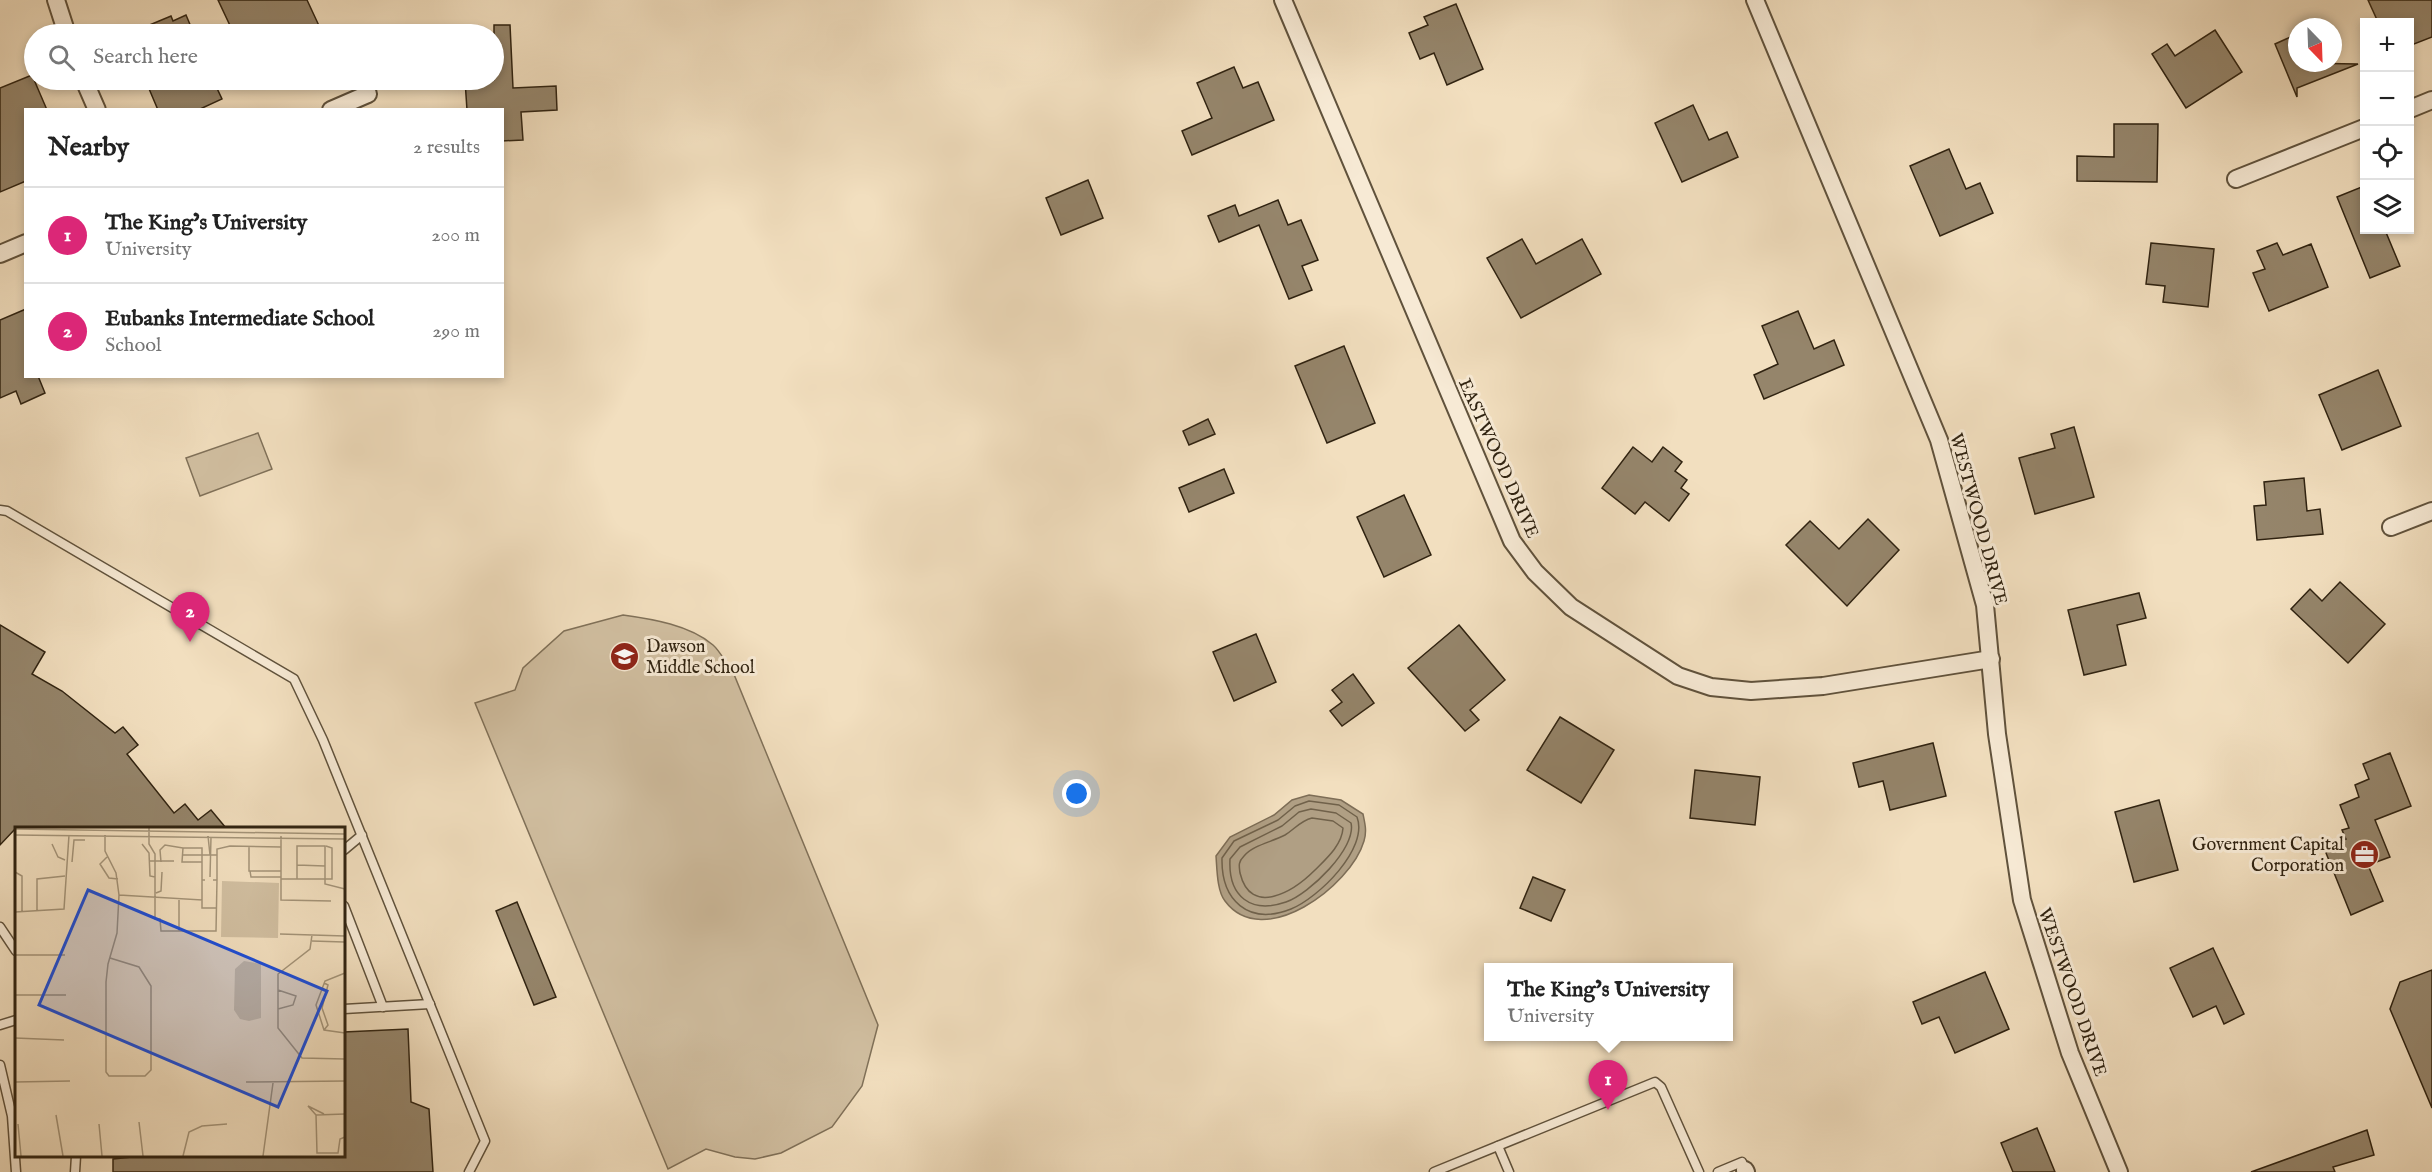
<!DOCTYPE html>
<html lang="en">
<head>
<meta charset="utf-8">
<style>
  :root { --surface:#fff; --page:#f2f2f2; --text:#222; --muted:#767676; --line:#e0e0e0; --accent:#db2777 }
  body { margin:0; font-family:"IM FELL English",serif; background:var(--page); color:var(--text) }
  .controls { position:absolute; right:18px; top:18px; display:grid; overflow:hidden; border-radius:0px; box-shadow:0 3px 9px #0003 }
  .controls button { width:54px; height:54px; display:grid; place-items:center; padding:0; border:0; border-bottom:2px solid var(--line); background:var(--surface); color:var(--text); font:30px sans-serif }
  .compass { position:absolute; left:2288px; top:18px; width:54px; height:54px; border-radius:50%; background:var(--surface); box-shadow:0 3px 9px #0003; rotate:157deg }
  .you { position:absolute; left:1077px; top:794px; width:21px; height:21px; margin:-15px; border:4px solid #fff; border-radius:50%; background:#1a73e8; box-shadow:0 0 0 9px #1a73e833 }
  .badge { display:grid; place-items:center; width:39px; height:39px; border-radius:50%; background:var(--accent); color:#fff; font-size:20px; font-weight:700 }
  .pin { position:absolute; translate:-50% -50px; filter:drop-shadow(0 2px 3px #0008) }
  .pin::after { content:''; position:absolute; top:32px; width:21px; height:18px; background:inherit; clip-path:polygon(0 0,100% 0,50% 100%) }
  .popup { position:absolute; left:1484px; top:963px; width:249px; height:78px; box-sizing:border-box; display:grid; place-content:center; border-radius:0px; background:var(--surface); filter:drop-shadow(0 2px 4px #0005); font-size:20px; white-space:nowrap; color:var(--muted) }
  .popup b { font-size:22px; color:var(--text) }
  .popup::after { content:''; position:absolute; left:50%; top:100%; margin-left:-12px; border:12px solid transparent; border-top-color:var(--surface) }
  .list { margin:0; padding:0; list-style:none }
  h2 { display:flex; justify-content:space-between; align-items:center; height:78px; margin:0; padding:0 24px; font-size:26px }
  h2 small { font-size:20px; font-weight:400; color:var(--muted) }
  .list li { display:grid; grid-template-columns:39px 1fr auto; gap:18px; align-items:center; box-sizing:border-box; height:96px; padding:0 24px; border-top:2px solid var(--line) }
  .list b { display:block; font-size:22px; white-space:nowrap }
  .list p { margin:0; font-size:20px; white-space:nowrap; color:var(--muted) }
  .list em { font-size:20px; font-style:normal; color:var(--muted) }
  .icon { flex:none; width:33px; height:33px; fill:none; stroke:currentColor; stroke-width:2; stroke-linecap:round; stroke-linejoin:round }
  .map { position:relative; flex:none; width:2432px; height:1172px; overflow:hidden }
  .search { position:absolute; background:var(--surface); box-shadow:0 3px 9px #0003; left:24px; top:24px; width:480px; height:66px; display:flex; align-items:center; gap:15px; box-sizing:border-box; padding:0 21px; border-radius:33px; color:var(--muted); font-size:22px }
  .panel { position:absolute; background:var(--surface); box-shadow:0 3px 9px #0003; left:24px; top:108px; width:480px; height:270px; border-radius:0px }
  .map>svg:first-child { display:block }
  .green { fill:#d1bfa1; stroke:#807159; stroke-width:1.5 }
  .water { fill:#b09f84; stroke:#7d6d56; stroke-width:1.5 }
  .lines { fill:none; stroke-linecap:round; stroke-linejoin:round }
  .shore { stroke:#70614a; stroke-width:1.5 }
  .building { fill:#95856b; stroke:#302311; stroke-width:1.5 }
  .service-casing { stroke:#60523c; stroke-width:11 }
  .minor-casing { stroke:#60523c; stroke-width:20 }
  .service { stroke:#f7ead5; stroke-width:8 }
  .minor { stroke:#f7ead5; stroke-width:16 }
  .labels { text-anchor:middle; stroke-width:6; stroke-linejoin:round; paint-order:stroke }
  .street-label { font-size:18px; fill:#302311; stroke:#f7ead5 }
  .poi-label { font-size:18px; fill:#302311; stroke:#f7ead5; text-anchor:start }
  .inset-road { fill:none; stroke:#a49479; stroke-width:1.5 }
  .view { fill:#1d4ed8; fill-opacity:0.15; stroke:#1d4ed8; stroke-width:3 }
  .inset-edge { fill:none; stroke:#302311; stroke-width:3 }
</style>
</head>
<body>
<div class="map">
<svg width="2432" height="1172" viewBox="0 0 2432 1172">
  <rect width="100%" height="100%" fill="#f2dfbf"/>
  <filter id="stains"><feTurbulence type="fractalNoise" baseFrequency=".00333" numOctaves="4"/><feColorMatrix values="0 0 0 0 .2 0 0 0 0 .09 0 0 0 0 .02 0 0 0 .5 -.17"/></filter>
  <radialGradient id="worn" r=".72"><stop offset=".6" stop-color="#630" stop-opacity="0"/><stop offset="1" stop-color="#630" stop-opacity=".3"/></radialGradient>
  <g class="green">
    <path d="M258,433L272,469L200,496L186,458Z"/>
    <path d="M623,615C652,619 690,625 713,645C721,652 726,664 733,672L878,1025L862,1086L832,1127L781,1153L755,1159L735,1157L706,1149L668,1169L475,703L515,690L523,668L564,631Z"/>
  </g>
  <path class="water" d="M1309,795L1341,800L1363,814C1365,824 1367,831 1364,841C1351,886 1263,952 1225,901C1217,891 1217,869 1216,856L1230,837L1274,815L1292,800Z"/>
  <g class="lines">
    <g class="shore">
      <path d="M1309,801L1339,805L1357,817C1369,849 1318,898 1291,909C1248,926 1221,900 1222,858L1234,841L1278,820L1295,806Z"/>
      <path d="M1311,809L1336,813L1351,823C1357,848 1309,894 1286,902C1251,914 1228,897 1230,859L1240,847L1282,826L1299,812Z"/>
      <path d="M1312,818L1333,821L1343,828C1342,845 1326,859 1315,870C1294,891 1251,918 1240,873C1239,866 1238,862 1244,856C1253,845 1272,842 1285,835C1295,829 1300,821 1312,818Z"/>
    </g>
  </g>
  <g class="building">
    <path d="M218,0H307L321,30L312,34H234Z"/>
    <path d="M2368,0H2432V37L2409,46V22H2378Z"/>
    <path d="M1456,4L1483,69L1447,85L1434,53L1420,59L1409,33L1428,25L1424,17Z"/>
    <path d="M186,15L194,34H128L171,16L173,21Z"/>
    <path d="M494,25H510L513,88L556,86L557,110L521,112L523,140L502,141V110H467L465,80H494Z"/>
    <path d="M2215,30L2242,72L2186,108L2152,54L2167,44L2175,56Z"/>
    <path d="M2297,34V63L2358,64L2297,88V97L2275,44Z"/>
    <path d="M1234,67L1243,88L1258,82L1274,120L1192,155L1182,131L1212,118L1197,83Z"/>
    <path d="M32,75L47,110H26V181L0,192V88Z"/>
    <path d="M158,80H213L222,99L198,110H158L147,84Z"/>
    <path d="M1693,105L1709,140L1727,132L1738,157L1682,182L1655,123Z"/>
    <path d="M2114,124H2158L2157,182L2077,181V156L2114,157Z"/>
    <path d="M1949,149L1966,189L1980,183L1993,213L1940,236L1910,166Z"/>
    <path d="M1088,180L1103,218L1061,235L1046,198Z"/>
    <path d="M2364,186V230H2385L2400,266L2370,278L2337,197Z"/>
    <path d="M1278,200L1288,225L1301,220L1318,260L1302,266L1312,290L1289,299L1259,225L1219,242L1208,216L1235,205L1239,216Z"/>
    <path d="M1522,239L1536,264L1582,239L1601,274L1521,318L1487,258Z"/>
    <path d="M2151,243L2214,249L2208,307L2163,302L2165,286L2146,284Z"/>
    <path d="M2277,243L2283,255L2311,244L2328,287L2269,311L2253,273L2265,269L2257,251Z"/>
    <path d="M26,309V376H38L45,393L21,404L16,391L0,398V320Z"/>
    <path d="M1798,311L1814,349L1834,340L1844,365L1764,399L1754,375L1778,364L1762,326Z"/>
    <path d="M1344,346L1375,423L1327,443L1295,366Z"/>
    <path d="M2378,370L2401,426L2342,450L2319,395Z"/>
    <path d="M1208,419L1215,434L1189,445L1183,431Z"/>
    <path d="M2074,427L2094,497L2035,514L2019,458L2055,448L2051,434Z"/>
    <path d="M1633,447L1652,462L1663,447L1682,462L1675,471L1687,480L1681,488L1689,494L1669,521L1645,502L1635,514L1602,488Z"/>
    <path d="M1224,469L1234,493L1189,512L1179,488Z"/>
    <path d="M2304,478L2307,511L2320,509L2323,534L2257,540L2254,506L2266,505L2264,482Z"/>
    <path d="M1404,495L1431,555L1384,577L1357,517Z"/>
    <path d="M1868,519L1899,550L1847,606L1786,545L1810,521L1839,549Z"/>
    <path d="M2340,582L2385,624L2348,663L2291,609L2310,589L2322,601Z"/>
    <path d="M2139,593L2146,618L2117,625L2126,665L2084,675L2068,610Z"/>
    <path d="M0,625L45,652L32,674L62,691L115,733L123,727L138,745L127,754L174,813L185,804L198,820L211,810L226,828H16L0,845Z"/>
    <path d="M1459,625L1505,680L1470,710L1479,720L1465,731L1408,668Z"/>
    <path d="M1256,634L1276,682L1234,701L1213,652Z"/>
    <path d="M1353,674L1374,703L1342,726L1330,711L1342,702L1332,690Z"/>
    <path d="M1560,717L1614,750L1581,803L1527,770Z"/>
    <path d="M1933,743L1946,796L1890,810L1883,781L1859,787L1853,763Z"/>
    <path d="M2390,753L2411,806L2375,820L2390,857L2368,865L2383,901L2351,915L2324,848L2346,839L2342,830L2349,828L2340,805L2359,797L2355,785L2369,779L2363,764Z"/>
    <path d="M1695,770L1760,777L1755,825L1690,818Z"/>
    <path d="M2159,800L2178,870L2134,882L2115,812Z"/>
    <path d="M1533,877L1565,890L1551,921L1520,908Z"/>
    <path d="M517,902L556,997L534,1005L496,911Z"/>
    <path d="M2213,948L2244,1014L2224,1024L2216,1006L2193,1017L2170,968Z"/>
    <path d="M2432,970V1108L2390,1009L2400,982Z"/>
    <path d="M1985,972L2009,1029L1955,1053L1939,1017L1922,1024L1913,1002Z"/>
    <path d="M408,1029L411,1102L429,1109L433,1172H113V1159L151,1155H344V1032Z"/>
    <path d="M2037,1128L2055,1172H2013L2001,1143Z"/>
    <path d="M2367,1130L2374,1155L2333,1167L2335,1172H2251Z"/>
  </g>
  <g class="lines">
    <defs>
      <g id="service">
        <path d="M0,510L7,511L294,679L323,740L485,1141L469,1172"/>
        <path d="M344,850L362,835"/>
        <path d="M344,906L383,1007"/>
        <path d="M0,927L16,951"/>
        <path d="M344,1009L430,1004"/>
        <path d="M0,1025L16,1020"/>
        <path d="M0,1065L12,1116L16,1172"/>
        <path d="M1498,1146L1509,1172"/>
        <path d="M75,1172L76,1156"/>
        <path d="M1434,1172L1655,1082L1661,1087L1699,1172"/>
        <path d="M1718,1172L1742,1162L1745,1170"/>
      </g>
      <g id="minor">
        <path d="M56,0L67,34"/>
        <path d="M1283,0L1512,541L1535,572L1571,607L1678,676L1711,687L1751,691L1823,686L1991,659"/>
        <path d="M1755,0L1939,440L1985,605L1997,734L2022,900L2070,1053L2119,1172"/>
        <path d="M84,80L97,110"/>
        <path d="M2410,109L2432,100"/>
        <path d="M331,110L368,94"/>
        <path d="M2236,179L2364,128"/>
        <path d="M0,254L26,243"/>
        <path d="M2391,527L2432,511"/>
        <path d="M1745,1170L1746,1172"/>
      </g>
    </defs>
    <use href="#service" class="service-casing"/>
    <use href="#minor" class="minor-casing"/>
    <use href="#service" class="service"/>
    <use href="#minor" class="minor"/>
  </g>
  <defs>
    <symbol id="school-disc" viewBox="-11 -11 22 22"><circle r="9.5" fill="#8f2418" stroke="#f7ead5"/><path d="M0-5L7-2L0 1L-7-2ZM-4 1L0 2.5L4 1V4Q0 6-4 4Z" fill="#fff"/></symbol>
    <symbol id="office-disc" viewBox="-11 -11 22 22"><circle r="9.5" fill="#8f2418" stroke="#f7ead5"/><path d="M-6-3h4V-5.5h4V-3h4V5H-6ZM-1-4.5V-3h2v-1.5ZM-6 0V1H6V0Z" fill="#fff"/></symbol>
  </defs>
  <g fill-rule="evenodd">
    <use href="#school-disc" x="608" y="640" width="33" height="33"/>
    <use href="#office-disc" x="2348" y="838" width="33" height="33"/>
  </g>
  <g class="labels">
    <g class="street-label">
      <text transform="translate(1499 458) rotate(66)" y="6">EASTWOOD DRIVE</text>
      <text transform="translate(1979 519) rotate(75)" y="6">WESTWOOD DRIVE</text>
      <text transform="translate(2073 992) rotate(71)" y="6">WESTWOOD DRIVE</text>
    </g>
    <g class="poi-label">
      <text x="646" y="652">Dawson<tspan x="646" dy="21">Middle School</tspan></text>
      <text x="2344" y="850" text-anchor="end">Government Capital<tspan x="2344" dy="21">Corporation</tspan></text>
    </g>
  </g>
  <g transform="translate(15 827)">
    <rect width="330" height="330" fill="#f2dfbf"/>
    <path d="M207,54L264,56L263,111L206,110ZM229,134L246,137V191L234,194L225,192L219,183L220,142Z" fill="#d1bfa1"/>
    <path class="inset-road" d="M134,1V17L140,27V92H145L146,104H201L202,53H198M0,2L330,7M0,8L330,12M90,8V24L101,46L104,68L102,106L93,137L91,155V245L94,249H130L136,243V159L124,140L95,131M193,9L195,28M266,9V73L316,74M37,17L43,30L50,33M127,17L134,26L135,49L140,50M234,20V44H266M167,28H187V53M92,30L85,37L94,51L103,52M134,34H159M57,35L59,13H70M146,35L145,23L150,18L168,21M187,35H167L168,21H187V28H202V22L215,19L266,20M282,38L310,39M235,44L236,50H266M0,45L7,49V85M195,50L196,10M266,52H282V19H310V57L330,62M282,52H317V21L311,19M202,53V28M141,66L146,64L147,45M104,68L187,73V53H190M187,73V81H201M22,84V52L50,49M0,85L49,82L54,8M164,104V73M265,107L330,109M297,108L295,122L263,147V201L287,231L330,232M297,114L329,115M0,128H50M330,146L310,154L301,178L309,203L330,206M263,163L281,169L278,178L263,182M0,168H51M309,203L313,198L307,181L313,158L309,156M0,211L49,213M0,255L55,254M231,255L330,254M330,287L301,288L302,326H323L325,312L330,310M41,288L48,329M301,288L293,279L309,287M124,295L128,329M3,297L6,329M84,297L87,329M168,329L174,305L187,299L212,297M248,329L258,256"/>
    <path class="view" d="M73,63L312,164L263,280L24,178Z"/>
    <rect width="330" height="330" class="inset-edge"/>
  </g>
  <rect width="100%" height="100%" filter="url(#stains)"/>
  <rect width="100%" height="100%" fill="url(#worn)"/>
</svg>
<div class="controls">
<button>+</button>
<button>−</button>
<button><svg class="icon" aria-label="locate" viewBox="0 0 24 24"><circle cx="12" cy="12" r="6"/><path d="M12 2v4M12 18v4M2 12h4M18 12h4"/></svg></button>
<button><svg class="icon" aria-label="layers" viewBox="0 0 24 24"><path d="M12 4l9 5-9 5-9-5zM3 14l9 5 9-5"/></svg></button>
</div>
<svg class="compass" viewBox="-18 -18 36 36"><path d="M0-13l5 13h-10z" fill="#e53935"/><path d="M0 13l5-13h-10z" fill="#767676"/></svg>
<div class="you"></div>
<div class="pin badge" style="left:1608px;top:1110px">1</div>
<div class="popup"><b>The King’s University</b>University</div>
<div class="pin badge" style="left:190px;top:642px">2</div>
<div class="search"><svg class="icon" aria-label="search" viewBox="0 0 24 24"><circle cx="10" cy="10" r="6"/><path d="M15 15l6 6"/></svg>Search here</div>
<section class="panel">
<h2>Nearby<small>2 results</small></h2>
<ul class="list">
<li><span class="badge">1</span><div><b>The King’s University</b><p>University</p></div><em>200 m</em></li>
<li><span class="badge">2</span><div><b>Eubanks Intermediate School</b><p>School</p></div><em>290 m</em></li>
</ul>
</section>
</div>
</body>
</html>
